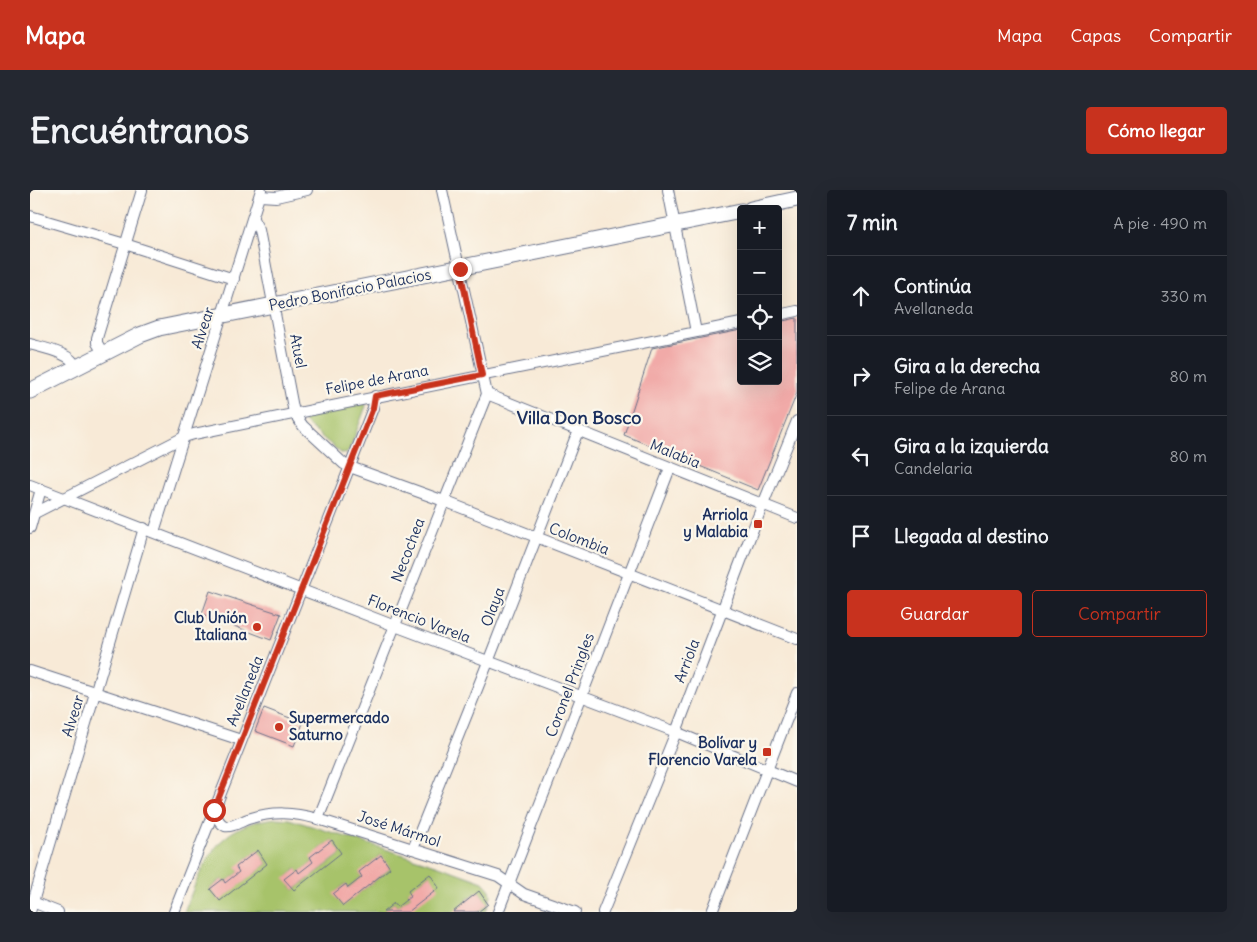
<!DOCTYPE html>
<html lang="es">
<head>
<meta charset="utf-8">
<style>
  :root { --surface:#171b24; --page:#242831; --text:#f1f3f6; --muted:#9ea1a6; --line:#363941; --accent:#c8321e }
  body { margin:0; font-family:Delius,sans-serif; background:var(--page); color:var(--text) }
  .controls { position:absolute; right:15px; top:15px; display:grid; overflow:hidden; border-radius:5px; box-shadow:0 5px 20px #0002 }
  .controls button { width:45px; height:45px; display:grid; place-items:center; padding:0; border:0; border-bottom:1px solid var(--line); background:var(--surface); color:var(--text); font:25px sans-serif }
  .stop { position:absolute; width:15px; height:15px; margin:-11px; border:4px solid #c8321e; border-radius:50%; background:#fff }
  .stop.end { background:#c8321e; border-color:#fff; box-shadow:0 1px 5px #0008 }
  .list { margin:0; padding:0; list-style:none }
  h2 { display:flex; justify-content:space-between; align-items:center; height:65px; margin:0; padding:0 20px; font-size:21px }
  h2 small { font-size:16px; font-weight:400; color:var(--muted) }
  .list li { display:grid; grid-template-columns:32px 1fr auto; gap:15px; align-items:center; box-sizing:border-box; height:80px; padding:0 20px; border-top:1px solid var(--line) }
  .list b { display:block; font-size:19px; white-space:nowrap }
  .list p { margin:0; font-size:16px; white-space:nowrap; color:var(--muted) }
  .list em { font-size:16px; font-style:normal; color:var(--muted) }
  .actions { display:flex; gap:10px; padding:15px 20px }
  .actions a { flex:1; padding:11px 0; border:1px solid var(--accent); border-radius:5px; text-align:center; font-size:18px; color:var(--accent) }
  .actions .main { background:var(--accent); color:#fff }
  .icon { flex:none; width:28px; height:28px; fill:none; stroke:currentColor; stroke-width:2; stroke-linecap:round; stroke-linejoin:round }
  .map { position:relative; flex:none; width:767px; height:722px; overflow:hidden; border-radius:5px }
  header { display:flex; align-items:center; gap:30px; box-sizing:border-box; height:70px; padding:0 25px; background:var(--accent); color:#fff }
  header strong { font-size:24px }
  nav { display:flex; gap:28px; margin-inline-start:auto; font-size:18px }
  .intro { display:flex; align-items:center; justify-content:space-between; box-sizing:border-box; height:120px; padding:0 30px }
  h1 { margin:0; font-size:35px }
  .button { padding:12px 22px; border-radius:5px; background:var(--accent); color:#fff; font-size:18px; font-weight:700 }
  main { display:flex; gap:30px; padding:0 30px }
  aside { flex:1; background:var(--surface); border-radius:5px; box-shadow:0 5px 20px #0002 }
  .map>svg:first-child { display:block }
  .green { fill:#a7c36a; stroke:#617964; fill-rule:evenodd }
  .building { fill:#f1aaa8 }
  .lines { fill:none; stroke-linecap:round; stroke-linejoin:round }
  .street-casing { stroke:#687088; stroke-width:12 }
  .secondary-casing { stroke:#687088; stroke-width:17 }
  .street { stroke:#fff; stroke-width:10 }
  .secondary { stroke:#fff; stroke-width:15 }
  .route { stroke:#c8321e; stroke-width:6 }
  .poi-dot { fill:#c8321e; stroke:#fbf7ec; stroke-width:2 }
  .labels { text-anchor:middle; stroke-width:4.5; stroke-linejoin:round; paint-order:stroke }
  .street-label { font-size:15px; fill:#1b2f5e; stroke:#fbf7ec }
  .poi-label { font-size:15px; font-weight:bold; fill:#1b2f5e; stroke:#fbf7ec; text-anchor:end }
  .quarter-label { font-size:18px; font-weight:bold; fill:#1b2f5e; stroke:#fbf7ec }
</style>
</head>
<body>
<header>
<strong>Mapa</strong>
<nav><a>Mapa</a><a>Capas</a><a>Compartir</a></nav>
</header>
<div class="intro"><h1>Encuéntranos</h1><a class="button">Cómo llegar</a></div>
<main>
<div class="map">
<svg width="767" height="722" viewBox="0 0 767 722">
  <rect width="100%" height="100%" fill="#fbf7ec"/>
  <filter id="ink" filterUnits="userSpaceOnUse"><feTurbulence type="fractalNoise" baseFrequency=".02" numOctaves="2"/><feDisplacementMap in="SourceGraphic" scale="10" xChannelSelector="R" yChannelSelector="G"/><feConvolveMatrix kernelMatrix="1 2 1 2 8 2 1 2 1" color-interpolation-filters="sRGB"/></filter>
  <filter id="wash" filterUnits="userSpaceOnUse"><feTurbulence type="fractalNoise" baseFrequency=".0096" numOctaves="4" result="noise"/><feDisplacementMap in="SourceGraphic" scale="20" xChannelSelector="R" yChannelSelector="G"/><feGaussianBlur stdDeviation="1.12" result="paint"/><feColorMatrix in="noise" values="0 0 0 0 0 0 0 0 0 0 0 0 0 0 0 0 0 1.4 0 .05"/><feComposite in="paint" operator="in"/></filter>
  <g filter="url(#wash)">
    <rect width="100%" height="100%" fill="#f8ead7"/>
    <g class="green">
      <path d="M335,213L336,216L319,261L316,264L311,263L275,233L273,229L276,226Z"/>
      <path d="M247,628L259,629L304,643L406,675L453,692L460,700L461,705L456,722H448L458,714L449,701L436,710L440,715L435,719L432,715L427,719L429,722H378L400,684L387,694L390,698L378,701L381,706L367,717L364,713L353,722H154C174,672 185,634 247,628ZM302,650L311,664L264,700L255,689L266,679L269,683L283,672L281,667L293,664L289,660ZM228,660L237,674L190,710L180,699L192,689L195,693L209,682L207,677L218,674L215,670ZM351,665L360,679L313,715L304,704L315,694L318,698L332,687L330,682L342,679L339,675Z"/>
    </g>
    <g id="blocks">
      <g class="building">
        <path d="M767,128V203L728,300L594,245L622,158L711,140V191H748V132Z"/>
        <path d="M180,401L251,424L241,450L172,424Z"/>
        <path d="M234,518L273,533L264,556L225,541Z"/>
        <path d="M302,650L311,663L264,700L254,689L267,679L269,683L283,672L280,667Z"/>
        <path d="M228,660L237,674L190,711L180,699L193,689L195,693L209,682L206,677Z"/>
        <path d="M351,665L360,678L313,716L303,704L316,694L318,698L332,687L329,682Z"/>
        <path d="M400,684L409,698L378,722H353L364,713L367,717L381,706L378,701Z"/>
        <path d="M449,701L458,714L448,722H423Z"/>
      </g>
    </g>
  </g>
  <g filter="url(#ink)">
    <use href="#blocks" fill-opacity="0" stroke="#687088" stroke-width="1"/>
    <g class="lines">
      <defs>
        <g id="street">
          <path d="M638,0L666,142"/>
          <path d="M230,6L246,7L277,0"/>
          <path d="M0,26L95,54L204,89"/>
          <path d="M223,29L229,40L264,223L273,236L314,274L320,277L414,311L767,449"/>
          <path d="M748,125L767,121"/>
          <path d="M0,154C13,158 42,163 46,177"/>
          <path d="M73,163L67,153V148L112,0"/>
          <path d="M457,204L767,328"/>
          <path d="M0,295L365,436L646,542L767,592"/>
          <path d="M5,323L154,247L164,244L711,133"/>
          <path d="M0,338L11,299"/>
          <path d="M124,342L231,0"/>
          <path d="M0,481L211,550"/>
          <path d="M184,621C186,626 190,634 195,636C201,638 212,631 218,629C244,621 262,622 288,629L468,686L494,704L545,722"/>
          <path d="M288,629L457,204L412,0"/>
          <path d="M383,659L458,472L548,241"/>
          <path d="M0,711L28,722"/>
          <path d="M0,722L114,338"/>
          <path d="M144,722L343,218L345,206"/>
          <path d="M468,722L640,278"/>
          <path d="M573,722L646,542L725,334L767,231"/>
          <path d="M682,722L767,503"/>
        </g>
        <g id="secondary">
          <path d="M721,19L767,9"/>
          <path d="M0,201L110,145L129,138L711,21"/>
        </g>
      </defs>
      <use href="#street" class="street-casing"/>
      <use href="#secondary" class="secondary-casing"/>
      <use href="#street" class="street"/>
      <use href="#secondary" class="secondary"/>
    </g>
  </g>
  <g class="lines" filter="url(#ink)">
    <path class="route" d="M184,620L343,218L345,206L452,185L430,79"/>
  </g>
  <g class="poi-dot">
    <rect x="723" y="329" width="10" height="10" rx="2.5"/>
    <circle cx="227" cy="437" r="5"/>
    <circle cx="249" cy="537" r="5"/>
    <rect x="732" y="557" width="10" height="10" rx="2.5"/>
  </g>
  <g class="labels">
    <g class="street-label">
      <text transform="translate(320 100) rotate(-11)" y="5">Pedro Bonifacio Palacios</text>
      <text transform="translate(173 138) rotate(-72)" y="5">Alvear</text>
      <text transform="translate(268 161) rotate(79)" y="5">Atuel</text>
      <text transform="translate(347 190) rotate(-11)" y="5">Felipe de Arana</text>
      <text transform="translate(645 264) rotate(22)" y="5">Malabia</text>
      <text transform="translate(549 349) rotate(21)" y="5">Colombia</text>
      <text transform="translate(378 360) rotate(-69)" y="5">Necochea</text>
      <text transform="translate(463 417) rotate(-69)" y="5">Olaya</text>
      <text transform="translate(389 429) rotate(21)" y="5">Florencio Varela</text>
      <text transform="translate(657 471) rotate(-69)" y="5">Arriola</text>
      <text transform="translate(540 495) rotate(-69)" y="5">Coronel Pringles</text>
      <text transform="translate(215 501) rotate(-68)" y="5">Avellaneda</text>
      <text transform="translate(43 526) rotate(-73)" y="5">Alvear</text>
      <text transform="translate(369 639) rotate(18)" y="5">José Mármol</text>
    </g>
    <g class="poi-label">
      <text x="718" y="330">Arriola<tspan x="718" dy="17">y Malabia</tspan></text>
      <text x="217" y="433">Club Unión<tspan x="217" dy="17">Italiana</tspan></text>
      <text x="259" y="533" text-anchor="start">Supermercado<tspan x="259" dy="17">Saturno</tspan></text>
      <text x="727" y="558">Bolívar y<tspan x="727" dy="17">Florencio Varela</tspan></text>
    </g>
    <g class="quarter-label">
      <text x="549" y="234">Villa Don Bosco</text>
    </g>
  </g>
</svg>
<div class="controls">
<button>+</button>
<button>−</button>
<button><svg class="icon" aria-label="locate" viewBox="0 0 24 24"><circle cx="12" cy="12" r="6"/><path d="M12 2v4M12 18v4M2 12h4M18 12h4"/></svg></button>
<button><svg class="icon" aria-label="layers" viewBox="0 0 24 24"><path d="M12 4l9 5-9 5-9-5zM3 14l9 5 9-5"/></svg></button>
</div>
<div class="stop" style="left:184px;top:620px"></div>
<div class="stop end" style="left:430px;top:79px"></div>
</div>
<aside>
<h2>7 min<small>A pie · 490 m</small></h2>
<ul class="list">
<li><svg class="icon" aria-label="ahead" viewBox="0 0 24 24"><path d="M12 20V5M6 11l6-6 6 6"/></svg><div><b>Continúa</b><p>Avellaneda</p></div><em>330 m</em></li>
<li><svg class="icon" aria-label="right" viewBox="0 0 24 24"><path d="M7 20v-9h11M14 6l5 5-5 5"/></svg><div><b>Gira a la derecha</b><p>Felipe de Arana</p></div><em>80 m</em></li>
<li><svg class="icon" aria-label="left" viewBox="0 0 24 24"><path d="M17 20v-9H6M10 6l-5 5 5 5"/></svg><div><b>Gira a la izquierda</b><p>Candelaria</p></div><em>80 m</em></li>
<li><svg class="icon" aria-label="arrive" viewBox="0 0 24 24"><path d="M6 21V4h12l-3 4 3 4H6"/></svg><div><b>Llegada al destino</b></div></li>
</ul>
<div class="actions"><a class="main">Guardar</a><a>Compartir</a></div>
</aside>
</main>
</body>
</html>
